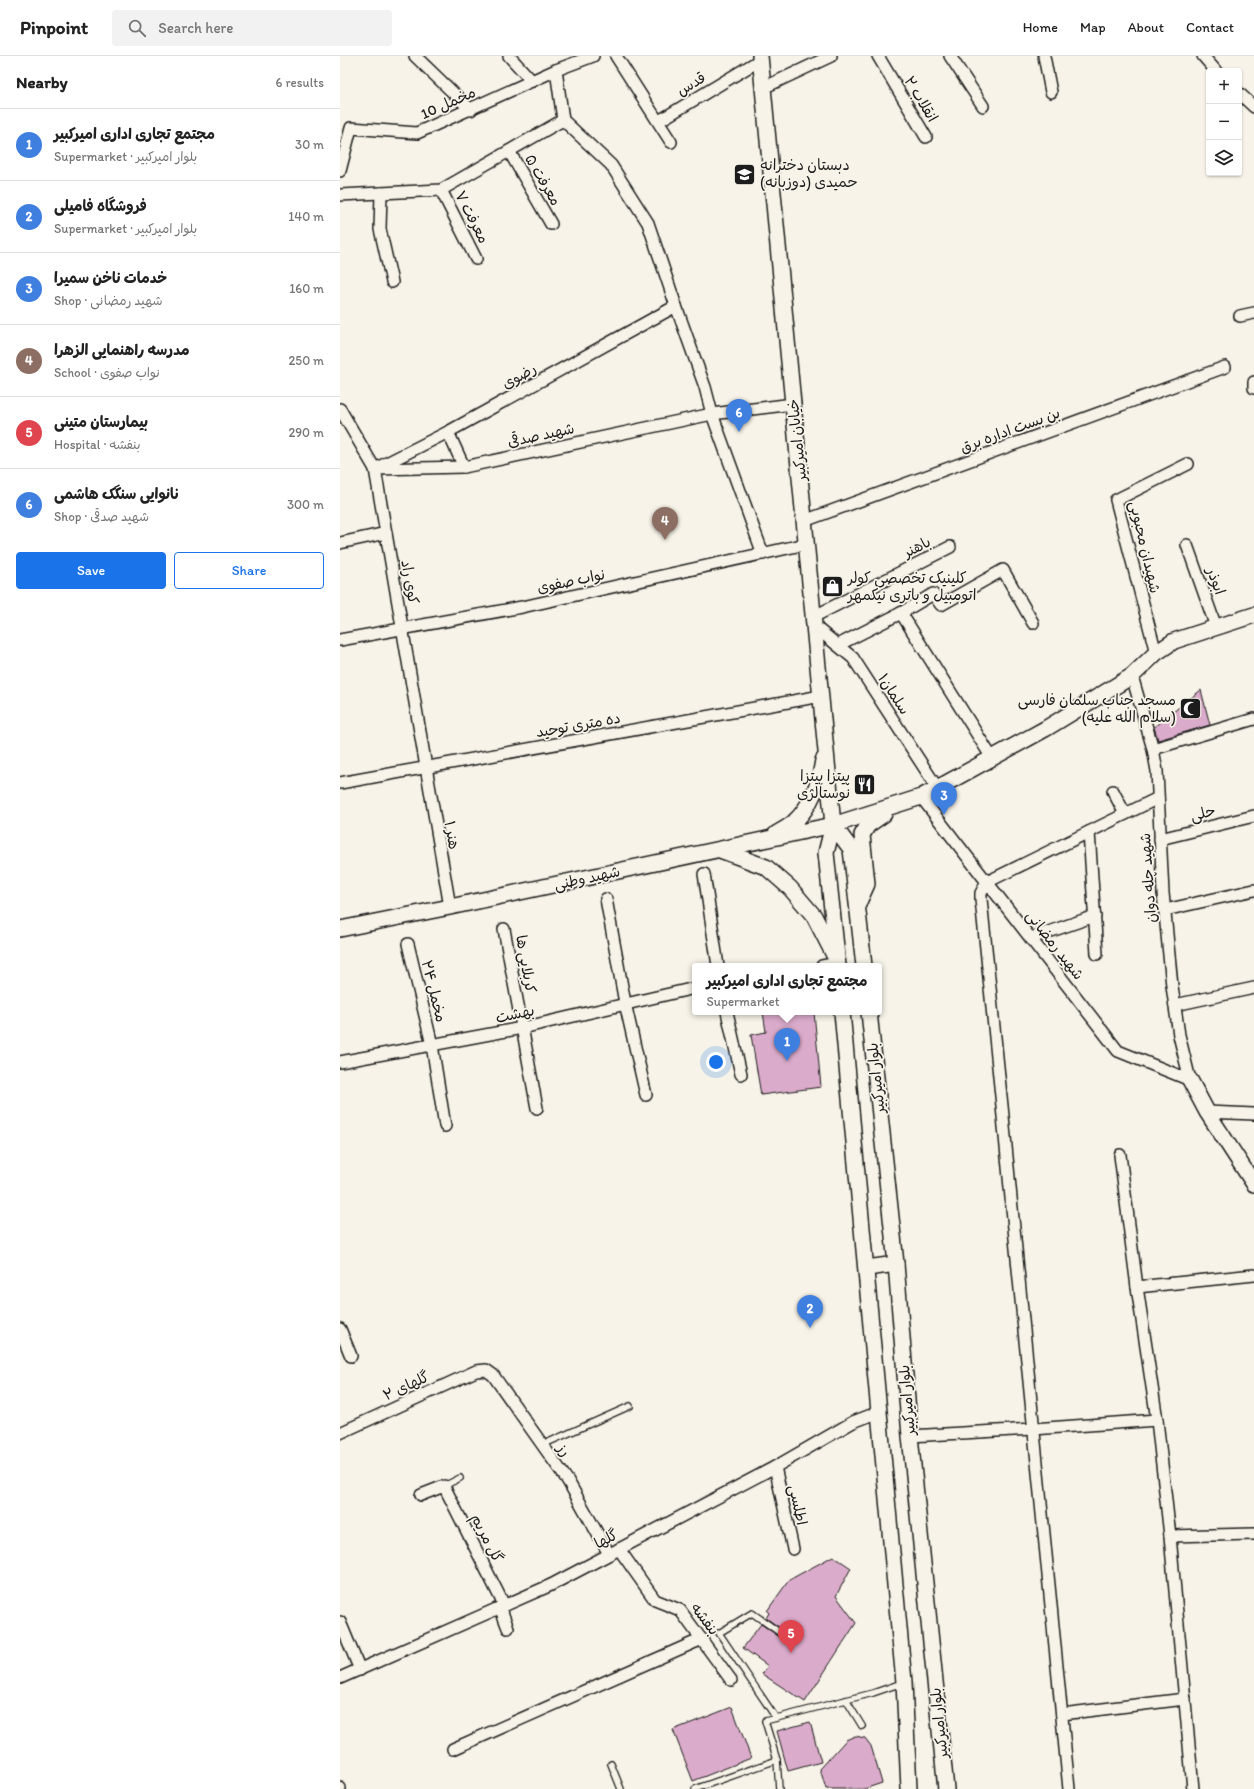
<!DOCTYPE html>
<html lang="en">
<head>
<meta charset="utf-8">
<style>
  :root { --surface:#fff; --page:#f2f2f2; --text:#222; --muted:#767676; --line:#e0e0e0; --accent:#1a73e8 }
  body { margin:0; font-family:Itim,"Playpen Sans Arabic",sans-serif; background:var(--page); color:var(--text) }
  .controls { position:absolute; right:12px; top:12px; display:grid; overflow:hidden; border-radius:4px; box-shadow:0 1px 3px #0004 }
  .controls button { width:36px; height:36px; display:grid; place-items:center; padding:0; border:0; border-bottom:1px solid var(--line); background:var(--surface); color:var(--text); font:20px sans-serif }
  .you { position:absolute; left:376px; top:1006px; width:14px; height:14px; margin:-10px; border:3px solid #fff; border-radius:50%; background:#1a73e8; box-shadow:0 0 0 6px #1a73e833 }
  .badge { display:grid; place-items:center; width:26px; height:26px; border-radius:50%; background:var(--accent); color:#fff; font-size:13px; font-weight:700 }
  .pin { position:absolute; translate:-50% -33px; filter:drop-shadow(0 1px 2px #0008) }
  .pin::after { content:''; position:absolute; top:21px; width:14px; height:12px; background:inherit; clip-path:polygon(0 0,100% 0,50% 100%) }
  .popup { position:absolute; left:352px; top:907px; width:190px; height:52px; box-sizing:border-box; display:grid; place-content:center; border-radius:4px; background:var(--surface); filter:drop-shadow(0 1px 3px #0005); font-size:13px; white-space:nowrap; color:var(--muted) }
  .popup b { font-size:15px; color:var(--text) }
  .popup::after { content:''; position:absolute; left:50%; top:100%; margin-left:-8px; border:8px solid transparent; border-top-color:var(--surface) }
  .list { margin:0; padding:0; list-style:none }
  h2 { display:flex; justify-content:space-between; align-items:center; height:52px; margin:0; padding:0 16px; font-size:17px }
  h2 small { font-size:13px; font-weight:400; color:var(--muted) }
  .list li { display:grid; grid-template-columns:26px 1fr auto; gap:12px; align-items:center; box-sizing:border-box; height:72px; padding:0 16px; border-top:1px solid var(--line) }
  .list b { display:block; font-size:15px; white-space:nowrap }
  .list p { margin:0; font-size:13px; white-space:nowrap; color:var(--muted) }
  .list em { font-size:13px; font-style:normal; color:var(--muted) }
  .actions { display:flex; gap:8px; padding:12px 16px }
  .actions a { flex:1; padding:9px 0; border:1px solid var(--accent); border-radius:4px; text-align:center; font-size:14px; color:var(--accent) }
  .actions .main { background:var(--accent); color:#fff }
  .icon { flex:none; width:22px; height:22px; fill:none; stroke:currentColor; stroke-width:2; stroke-linecap:round; stroke-linejoin:round }
  .map { position:relative; flex:none; width:914px; height:1733px; overflow:hidden }
  header { display:flex; align-items:center; gap:24px; box-sizing:border-box; height:56px; padding:0 20px; background:var(--surface); border-bottom:1px solid var(--line) }
  header strong { font-size:19px }
  nav { display:flex; gap:22px; margin-inline-start:auto; font-size:14px }
  .search { width:280px; height:36px; background:var(--page); display:flex; align-items:center; gap:10px; box-sizing:border-box; padding:0 14px; border-radius:4px; color:var(--muted); font-size:15px }
  main { display:flex }
  aside { flex:1; background:var(--surface) }
  .map>svg:first-child { display:block }
  .building { fill:#dbabcb; stroke:#1c1c1c }
  .lines { fill:none; stroke-linecap:round; stroke-linejoin:round }
  .lane-casing { stroke:#1c1c1c; stroke-width:8 }
  .street-casing { stroke:#1c1c1c; stroke-width:14 }
  .secondary-casing { stroke:#1c1c1c; stroke-width:18 }
  .lane { stroke:#f7f3e8; stroke-width:5.5 }
  .street { stroke:#f7f3e8; stroke-width:11 }
  .secondary { stroke:#f7f3e8; stroke-width:15 }
  .labels { text-anchor:middle; stroke-width:3.5; stroke-linejoin:round; paint-order:stroke }
  .street-label { font-size:15px; fill:#1c1c1c; stroke:#f7f3e8 }
  .poi-label { font-size:15px; fill:#1c1c1c; stroke:#f7f3e8; text-anchor:start }
</style>
</head>
<body>
<header>
<strong>Pinpoint</strong>
<div class="search"><svg class="icon" aria-label="search" viewBox="0 0 24 24"><circle cx="10" cy="10" r="6"/><path d="M15 15l6 6"/></svg>Search here</div>
<nav><a>Home</a><a>Map</a><a>About</a><a>Contact</a></nav>
</header>
<main>
<aside>
<h2>Nearby<small>6 results</small></h2>
<ul class="list">
<li><span class="badge" style="background:#3f7fe0">1</span><div><b>مجتمع تجاری اداری امیرکبیر</b><p>Supermarket · بلوار امیرکبیر</p></div><em>30 m</em></li>
<li><span class="badge" style="background:#3f7fe0">2</span><div><b>فروشگاه فامیلی</b><p>Supermarket · بلوار امیرکبیر</p></div><em>140 m</em></li>
<li><span class="badge" style="background:#3f7fe0">3</span><div><b>خدمات ناخن سمیرا</b><p>Shop · شهید رمضانی</p></div><em>160 m</em></li>
<li><span class="badge" style="background:#8d6e63">4</span><div><b>مدرسه راهنمایی الزهرا</b><p>School · نواب صفوی</p></div><em>250 m</em></li>
<li><span class="badge" style="background:#e0444e">5</span><div><b>بیمارستان متینی</b><p>Hospital · بنفشه</p></div><em>290 m</em></li>
<li><span class="badge" style="background:#3f7fe0">6</span><div><b>نانوایی سنگک هاشمی</b><p>Shop · شهید صدقی</p></div><em>300 m</em></li>
</ul>
<div class="actions"><a class="main">Save</a><a>Share</a></div>
</aside>
<div class="map">
<svg width="914" height="1733" viewBox="0 0 914 1733">
  <rect width="100%" height="100%" fill="#f7f3e8"/>
  <filter id="ink" filterUnits="userSpaceOnUse"><feTurbulence type="fractalNoise" baseFrequency=".025" numOctaves="2"/><feDisplacementMap in="SourceGraphic" scale="8" xChannelSelector="R" yChannelSelector="G"/><feConvolveMatrix kernelMatrix="1 2 1 2 8 2 1 2 1" color-interpolation-filters="sRGB"/></filter>
  <g filter="url(#ink)">
    <g class="building">
      <path d="M861,634L870,669L818,684L814,671Z"/>
      <path d="M423,956H474L481,1031L421,1039L411,979L426,976Z"/>
      <path d="M493,1500L511,1512L496,1540L516,1567L465,1646L422,1618L428,1610L403,1592L421,1568L447,1586H452L453,1583L451,1580L426,1562L429,1557L427,1555L449,1524Z"/>
      <path d="M392,1651L411,1702L353,1725L333,1674Z"/>
      <path d="M470,1666L481,1706L448,1715L437,1675Z"/>
      <path d="M515,1680L525,1682L531,1690L542,1727L524,1733H486L480,1713L506,1684Z"/>
    </g>
    <g class="lines">
      <defs>
        <g id="lane">
          <path d="M202,1389L290,1350"/>
          <path d="M104,1430L120,1422"/>
          <path d="M506,1644L522,1670"/>
          <path d="M436,1662L379,1577L412,1557L449,1583"/>
          <path d="M271,1708L281,1733"/>
          <path d="M355,1733L437,1704"/>
          <path d="M439,1733L437,1704L425,1665L533,1637L562,1627"/>
        </g>
        <g id="street">
          <path d="M75,0L131,54"/>
          <path d="M169,0L192,25"/>
          <path d="M276,0L331,86"/>
          <path d="M538,0L586,81"/>
          <path d="M610,0L643,50"/>
          <path d="M704,0L711,36"/>
          <path d="M863,0L876,15"/>
          <path d="M216,14L223,64L271,109L308,167L336,250L365,331L372,358L423,498"/>
          <path d="M423,32L491,0"/>
          <path d="M899,37L914,51"/>
          <path d="M319,65L420,4"/>
          <path d="M169,95L211,168"/>
          <path d="M0,115L11,72L77,77L216,14L253,0"/>
          <path d="M101,134L136,203"/>
          <path d="M41,137L40,173L52,226"/>
          <path d="M0,139L101,134L223,64"/>
          <path d="M900,260L914,257"/>
          <path d="M914,326V332"/>
          <path d="M0,353L35,413L110,851"/>
          <path d="M108,376L124,411"/>
          <path d="M39,411L108,376L336,250"/>
          <path d="M35,413L124,411L372,358L453,348"/>
          <path d="M464,465L885,311"/>
          <path d="M0,487L46,477"/>
          <path d="M847,489L876,571"/>
          <path d="M561,557L652,702"/>
          <path d="M473,561L610,491"/>
          <path d="M474,570L513,602L598,733"/>
          <path d="M0,584L182,551L466,488"/>
          <path d="M498,589L561,557L593,538L601,549L663,514L693,567"/>
          <path d="M816,597L776,444L848,408"/>
          <path d="M792,620L813,693L817,715L823,837L832,930L839,979L850,1024"/>
          <path d="M813,693L914,663"/>
          <path d="M0,727L481,640"/>
          <path d="M773,735L785,758"/>
          <path d="M581,741L778,995L850,1024"/>
          <path d="M749,776L757,898"/>
          <path d="M820,783L914,760"/>
          <path d="M364,818L378,910"/>
          <path d="M266,843L285,947L306,1039"/>
          <path d="M825,854L914,834"/>
          <path d="M164,873L197,1052"/>
          <path d="M691,882L755,860"/>
          <path d="M68,888L92,989L105,1070"/>
          <path d="M482,910L498,907"/>
          <path d="M835,949L914,932"/>
          <path d="M387,956L401,1018"/>
          <path d="M0,1006L182,972L355,932"/>
          <path d="M867,1056L914,1058"/>
          <path d="M780,1099L797,1231L817,1364L830,1480L853,1733"/>
          <path d="M797,1231L914,1219"/>
          <path d="M0,1273L11,1300"/>
          <path d="M0,1377L136,1315L146,1314L153,1319L228,1425L269,1498"/>
          <path d="M570,1380L693,1373L817,1364"/>
          <path d="M435,1411L453,1493"/>
          <path d="M81,1439L104,1430L164,1549"/>
          <path d="M830,1480L914,1478"/>
          <path d="M279,1493L315,1544L340,1554L391,1624"/>
          <path d="M160,1551L168,1572"/>
          <path d="M0,1566L20,1614"/>
          <path d="M0,1622L211,1529L435,1411L513,1366L539,1356"/>
          <path d="M722,1658L845,1643"/>
          <path d="M113,1693L362,1583"/>
          <path d="M0,1732V1733"/>
          <path d="M729,1733L662,1050L641,843V837L647,826L818,742"/>
        </g>
        <g id="secondary">
          <path d="M420,0L493,769L486,797L498,910"/>
          <path d="M493,769L511,793L524,910"/>
          <path d="M436,778C442,774 449,771 454,766C471,751 480,725 483,704"/>
          <path d="M380,794L426,811L450,832L474,860L494,899"/>
          <path d="M518,848L527,828L522,779L528,769L544,758"/>
          <path d="M0,873L110,851L493,769L581,741L705,673L792,620L816,597L834,585L914,559"/>
          <path d="M502,956L564,1626L569,1733"/>
          <path d="M529,956L556,1208L570,1380L606,1733"/>
          <path d="M850,1024L867,1056L914,1128"/>
          <path d="M527,1212L556,1208"/>
        </g>
      </defs>
      <use href="#lane" class="lane-casing"/>
      <use href="#street" class="street-casing"/>
      <use href="#secondary" class="secondary-casing"/>
      <use href="#lane" class="lane"/>
      <use href="#street" class="street"/>
      <use href="#secondary" class="secondary"/>
    </g>
  </g>
  <defs>
    <symbol id="school-square" viewBox="-11 -11 22 22"><rect x="-9" y="-9" width="18" height="18" rx="4" fill="#1c1c1c" stroke="#f7f3e8"/><path d="M0-5L7-2L0 1L-7-2ZM-4 1L0 2.5L4 1V4Q0 6-4 4Z" fill="#fff"/></symbol>
    <symbol id="shop-square" viewBox="-11 -11 22 22"><rect x="-9" y="-9" width="18" height="18" rx="4" fill="#1c1c1c" stroke="#f7f3e8"/><path d="M-5-2.5h2.3a2.7 3.5 0 0 1 5.4 0H5L5.5 6h-11ZM-1.5-2.5h3a1.5 2.3 0 0 0-3 0Z" fill="#fff"/></symbol>
    <symbol id="mosque-square" viewBox="-11 -11 22 22"><rect x="-9" y="-9" width="18" height="18" rx="4" fill="#1c1c1c" stroke="#f7f3e8"/><path d="M3.5-4.9A6 6 0 1 0 3.5 4.9A5 5 0 1 1 3.5-4.9Z" fill="#fff"/></symbol>
    <symbol id="restaurant-square" viewBox="-11 -11 22 22"><rect x="-9" y="-9" width="18" height="18" rx="4" fill="#1c1c1c" stroke="#f7f3e8"/><path d="M-5-6h1v4h1v-4h1v4h1v-4h1v5L-1.5 .5V6h-2V.5L-5-1ZM5-6V6H3V1.5H1.5Q1.5-4 5-6Z" fill="#fff"/></symbol>
  </defs>
  <g fill-rule="evenodd">
    <use href="#school-square" x="392" y="106" width="25" height="25"/>
    <use href="#shop-square" x="480" y="518" width="25" height="25"/>
    <use href="#mosque-square" x="838" y="640" width="25" height="25"/>
    <use href="#restaurant-square" x="512" y="716" width="25" height="25"/>
  </g>
  <g class="labels">
    <g class="street-label">
      <text transform="translate(351 28) rotate(-31)" y="5">قدس</text>
      <text transform="translate(581 43) rotate(59)" y="5">انقلاب ۲</text>
      <text transform="translate(108 47) rotate(-24)" y="5">مخمل 10</text>
      <text transform="translate(203 124) rotate(60)" y="5">معرفت ۵</text>
      <text transform="translate(132 161) rotate(63)" y="5">معرفت ۷</text>
      <text transform="translate(179 320) rotate(-29)" y="5">رضوی</text>
      <text transform="translate(670 374) rotate(-20)" y="5">بن بست اداره برق</text>
      <text transform="translate(201 379) rotate(-12)" y="5">شهید صدقی</text>
      <text transform="translate(457 384) rotate(-96)" y="5">خیابان امیرکبیر</text>
      <text transform="translate(577 491) rotate(-27)" y="5">باهنر</text>
      <text transform="translate(805 491) rotate(77)" y="5">شهیدان محبوبی</text>
      <text transform="translate(231 525) rotate(-12)" y="5">نواب صفوی</text>
      <text transform="translate(876 525) rotate(70)" y="5">ابوذر</text>
      <text transform="translate(70 526) rotate(80)" y="5">کوی راد</text>
      <text transform="translate(554 638) rotate(57)" y="5">سلمان۱</text>
      <text transform="translate(238 669) rotate(-10)" y="5">ده متری توحید</text>
      <text transform="translate(863 757) rotate(-14)" y="5">حلی</text>
      <text transform="translate(112 779) rotate(80)" y="5">هنر ۱</text>
      <text transform="translate(247 822) rotate(-12)" y="5">شهید وطنی</text>
      <text transform="translate(808 822) rotate(-94)" y="5">شهید چله دوان</text>
      <text transform="translate(715 889) rotate(52)" y="5">شهید رمضانی</text>
      <text transform="translate(186 908) rotate(80)" y="5">کربلایی ها</text>
      <text transform="translate(94 935) rotate(76)" y="5">مخمل ۲۴</text>
      <text transform="translate(175 958) rotate(-12)" y="5">بهشت</text>
      <text transform="translate(536 1022) rotate(-96)" y="5">بلوار امیرکبیر</text>
      <text transform="translate(66 1330) rotate(-25)" y="5">گلهای ۲</text>
      <text transform="translate(567 1344) rotate(-95)" y="5">بلوار امیرکبیر</text>
      <text transform="translate(224 1394) rotate(54)" y="5">رز</text>
      <text transform="translate(458 1449) rotate(78)" y="5">اطلسی</text>
      <text transform="translate(147 1482) rotate(63)" y="5">گل مریم</text>
      <text transform="translate(266 1483) rotate(-27)" y="5">گلها</text>
      <text transform="translate(365 1563) rotate(53)" y="5">بنفشه</text>
      <text transform="translate(599 1667) rotate(-96)" y="5">بلوار امیرکبیر</text>
    </g>
    <g class="poi-label">
      <text x="420" y="114">دبستان دخترانه<tspan x="420" dy="17">حمیدی (دوزبانه)</tspan></text>
      <text x="508" y="527">کلینیک تخصصی کولر<tspan x="508" dy="17">اتومبیل و باتری نیکمهر</tspan></text>
      <text x="836" y="649" text-anchor="end">مسجد جناب سلمان فارسی<tspan x="836" dy="17">(سلام الله علیه)</tspan></text>
      <text x="510" y="725" text-anchor="end">پیتزا پیتزا<tspan x="510" dy="17">نوستالژی</tspan></text>
    </g>
  </g>
</svg>
<div class="controls">
<button>+</button>
<button>−</button>
<button><svg class="icon" aria-label="layers" viewBox="0 0 24 24"><path d="M12 4l9 5-9 5-9-5zM3 14l9 5 9-5"/></svg></button>
</div>
<div class="you"></div>
<div class="pin badge" style="left:447px;top:1005px;background:#3f7fe0">1</div>
<div class="popup"><b>مجتمع تجاری اداری امیرکبیر</b>Supermarket</div>
<div class="pin badge" style="left:470px;top:1272px;background:#3f7fe0">2</div>
<div class="pin badge" style="left:604px;top:759px;background:#3f7fe0">3</div>
<div class="pin badge" style="left:325px;top:484px;background:#8d6e63">4</div>
<div class="pin badge" style="left:451px;top:1597px;background:#e0444e">5</div>
<div class="pin badge" style="left:399px;top:376px;background:#3f7fe0">6</div>
</div>
</main>
</body>
</html>
